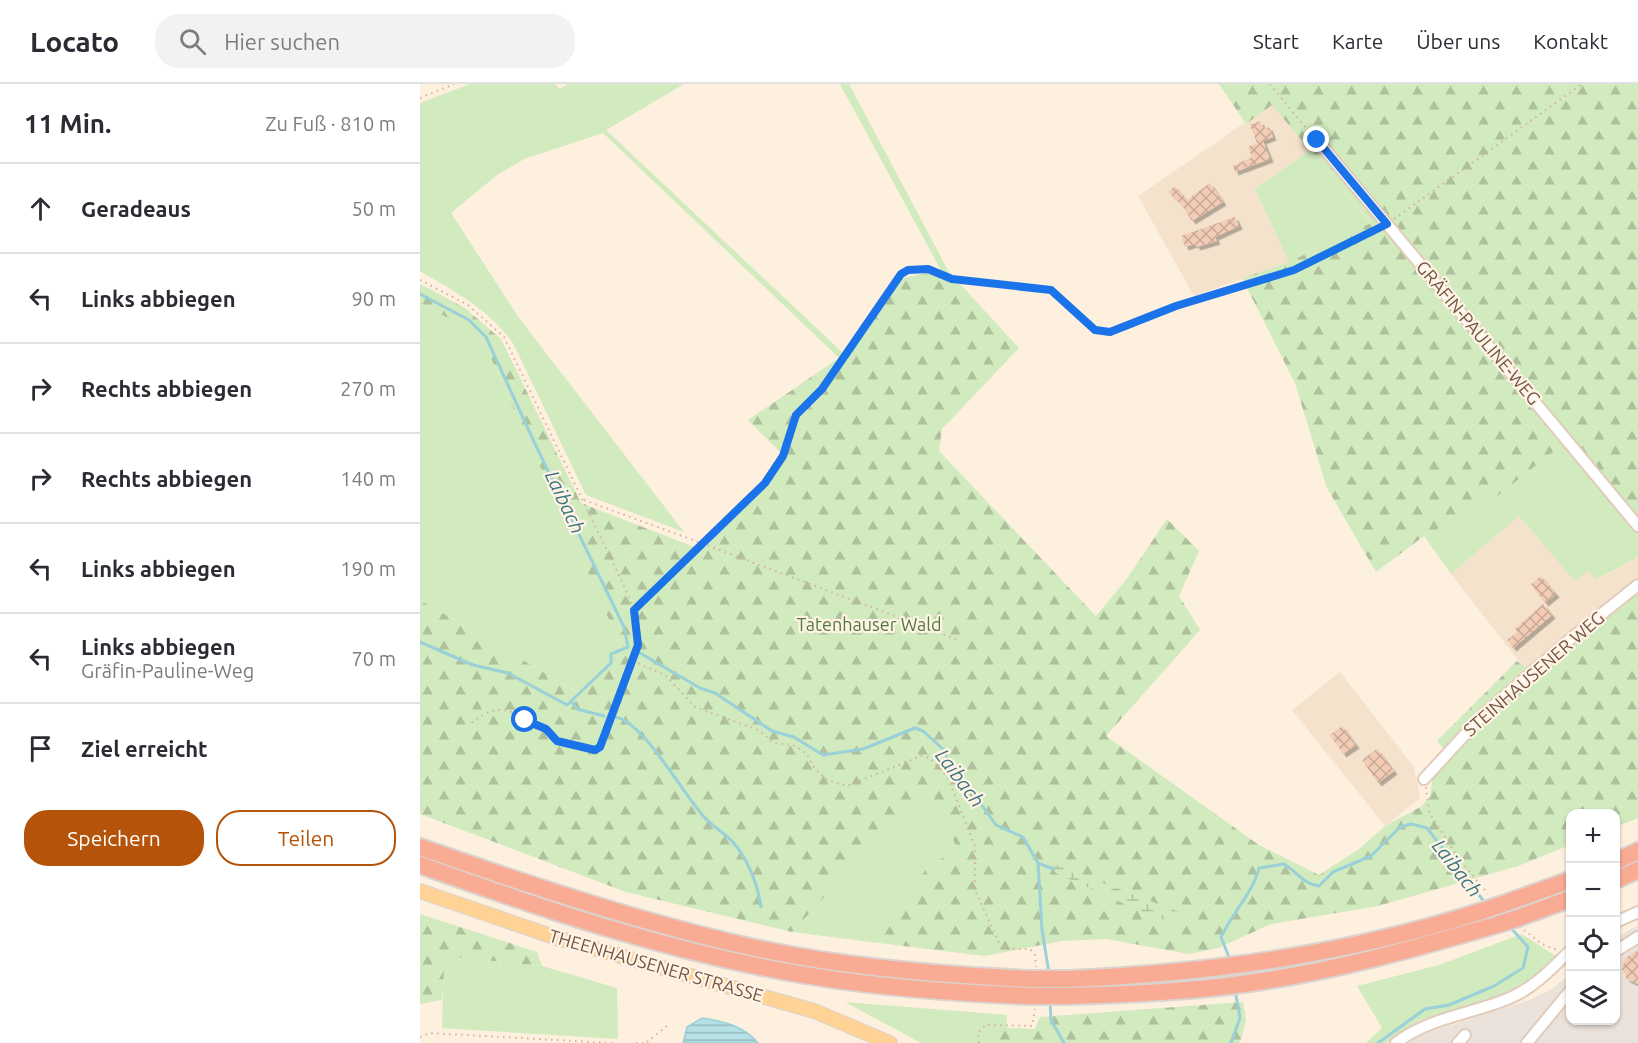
<!DOCTYPE html>
<html lang="de">
<head>
<meta charset="utf-8">
<style>
  :root { --surface:#fff; --page:#f2f2f3; --text:#2b2b33; --muted:#7c7c81; --line:#e1e1e2; --accent:#b45309 }
  body { margin:0; font-family:Ubuntu,sans-serif; background:var(--page); color:var(--text) }
  .controls { position:absolute; right:18px; bottom:18px; display:grid; overflow:hidden; border-radius:12px; box-shadow:0 2px 4px #0004 }
  .controls button { width:54px; height:54px; display:grid; place-items:center; padding:0; border:0; border-bottom:2px solid var(--line); background:var(--surface); color:var(--text); font:30px sans-serif }
  .stop { position:absolute; width:18px; height:18px; margin:-14px; border:4px solid #1a73e8; border-radius:50%; background:#fff }
  .stop.end { background:#1a73e8; border-color:#fff; box-shadow:0 2px 6px #0008 }
  .list { margin:0; padding:0; list-style:none }
  h2 { display:flex; justify-content:space-between; align-items:center; height:78px; margin:0; padding:0 24px; font-size:26px }
  h2 small { font-size:20px; font-weight:400; color:var(--muted) }
  .list li { display:grid; grid-template-columns:39px 1fr auto; gap:18px; align-items:center; box-sizing:border-box; height:90px; padding:0 24px; border-top:2px solid var(--line) }
  .list b { display:block; font-size:22px; white-space:nowrap }
  .list p { margin:0; font-size:20px; white-space:nowrap; color:var(--muted) }
  .list em { font-size:20px; font-style:normal; color:var(--muted) }
  .actions { display:flex; gap:12px; padding:18px 24px }
  .actions a { flex:1; padding:14px 0; border:2px solid var(--accent); border-radius:24px; text-align:center; font-size:21px; color:var(--accent) }
  .actions .main { background:var(--accent); color:#fff }
  .icon { flex:none; width:33px; height:33px; fill:none; stroke:currentColor; stroke-width:2; stroke-linecap:round; stroke-linejoin:round }
  .map { position:relative; flex:none; width:1218px; height:959px; overflow:hidden }
  header { display:flex; align-items:center; gap:36px; box-sizing:border-box; height:84px; padding:0 30px; background:var(--surface); border-bottom:2px solid var(--line) }
  header strong { font-size:28px }
  nav { display:flex; gap:33px; margin-inline-start:auto; font-size:21px }
  .search { width:420px; height:54px; background:var(--page); display:flex; align-items:center; gap:15px; box-sizing:border-box; padding:0 21px; border-radius:24px; color:var(--muted); font-size:22px }
  main { display:flex }
  aside { flex:1; background:var(--surface) }
  .map>svg:first-child { display:block }
  .residential { fill:#f4e2cd }
  .industrial { fill:#ebe2db }
  .green { fill:#d1eabe }
  .forest { fill:url(#forest-firs) }
  .wetland { fill:url(#wetland-marsh) }
  .water { fill:url(#water-rules); stroke:#9ad0d8; stroke-width:1.5 }
  .lines { fill:none; stroke-linecap:round; stroke-linejoin:round }
  .stream { stroke:#9ad0d8; stroke-width:3 }
  .building { fill:url(#building-cross-hatch); filter:url(#shadow) }
  .minor-casing { stroke:#e1ccbb; stroke-width:14 }
  .major-casing { stroke:#dbd3cf; stroke-width:16 }
  .highway-casing { stroke:#dbd3cf; stroke-width:20 }
  .path { stroke:#d7b09a; stroke-width:2; stroke-dasharray:1.5 4.5; stroke-linecap:butt }
  .minor { stroke:#fff; stroke-width:10 }
  .major { stroke:#fed395; stroke-width:14 }
  .highway { stroke:#f9ab93; stroke-width:16 }
  .highway-bridge-casing { stroke:#dbd3cf; stroke-width:20; stroke-linecap:butt }
  .highway-bridge { stroke:#f9ab93; stroke-width:16 }
  .route { stroke:#1a73e8; stroke-width:8 }
  .labels { text-anchor:middle; stroke-width:4.5; stroke-linejoin:round; paint-order:stroke }
  .street-label { font-size:18px; fill:#735546; stroke:#fff4e6 }
  .park-label { font-size:18px; fill:#527a3e; stroke:#fff4e6 }
  .water-label { font-size:20px; font-style:italic; fill:#3d7781; stroke:#fff4e6 }
</style>
</head>
<body>
<header>
<strong>Locato</strong>
<div class="search"><svg class="icon" aria-label="search" viewBox="0 0 24 24"><circle cx="10" cy="10" r="6"/><path d="M15 15l6 6"/></svg>Hier suchen</div>
<nav><a>Start</a><a>Karte</a><a>Über uns</a><a>Kontakt</a></nav>
</header>
<main>
<aside>
<h2>11 Min.<small>Zu Fuß · 810 m</small></h2>
<ul class="list">
<li><svg class="icon" aria-label="ahead" viewBox="0 0 24 24"><path d="M12 20V5M6 11l6-6 6 6"/></svg><div><b>Geradeaus</b></div><em>50 m</em></li>
<li><svg class="icon" aria-label="left" viewBox="0 0 24 24"><path d="M17 20v-9H6M10 6l-5 5 5 5"/></svg><div><b>Links abbiegen</b></div><em>90 m</em></li>
<li><svg class="icon" aria-label="right" viewBox="0 0 24 24"><path d="M7 20v-9h11M14 6l5 5-5 5"/></svg><div><b>Rechts abbiegen</b></div><em>270 m</em></li>
<li><svg class="icon" aria-label="right" viewBox="0 0 24 24"><path d="M7 20v-9h11M14 6l5 5-5 5"/></svg><div><b>Rechts abbiegen</b></div><em>140 m</em></li>
<li><svg class="icon" aria-label="left" viewBox="0 0 24 24"><path d="M17 20v-9H6M10 6l-5 5 5 5"/></svg><div><b>Links abbiegen</b></div><em>190 m</em></li>
<li><svg class="icon" aria-label="left" viewBox="0 0 24 24"><path d="M17 20v-9H6M10 6l-5 5 5 5"/></svg><div><b>Links abbiegen</b><p>Gräfin-Pauline-Weg</p></div><em>70 m</em></li>
<li><svg class="icon" aria-label="arrive" viewBox="0 0 24 24"><path d="M6 21V4h12l-3 4 3 4H6"/></svg><div><b>Ziel erreicht</b></div></li>
</ul>
<div class="actions"><a class="main">Speichern</a><a>Teilen</a></div>
</aside>
<div class="map">
<svg width="1218" height="959" viewBox="0 0 1218 959">
  <defs>
    <pattern id="forest-firs" width="22" height="20" patternUnits="userSpaceOnUse" patternTransform="scale(1.5)"><rect width="22" height="20" fill="#d1eabe"/><path d="M5 1l3.5 6h-7zM16 11l3.5 6h-7z" fill="#aec09c"/></pattern>
    <pattern id="wetland-marsh" width="20" height="14" patternUnits="userSpaceOnUse" patternTransform="scale(1.5)"><rect width="20" height="14" fill="#d1eabe"/><path d="M1 5h8M5 5V1M11 12h8M15 12V8" fill="none" stroke="#aec09c"/></pattern>
    <pattern id="water-rules" width="6" height="5" patternUnits="userSpaceOnUse" patternTransform="scale(1.5)"><rect width="6" height="5" fill="#b4e0e6"/><path d="M0 2.5h6" fill="none" stroke="#97b8bc"/></pattern>
    <pattern id="building-cross-hatch" width="8" height="8" patternUnits="userSpaceOnUse" patternTransform="scale(1.5)"><rect width="8" height="8" fill="#f3ccb6"/><path d="M0 0l8 8M0 8l8-8" fill="none" stroke="#c9a896"/></pattern>
    <filter id="shadow"><feDropShadow dx="3.5" dy="3.5" stdDeviation="0" flood-color="#0004"/></filter>
  </defs>
  <rect width="100%" height="100%" fill="#fdf0df"/>
  <g class="residential">
    <path d="M852,20L890,66L835,105L869,178L774,212L718,112Z"/>
    <path d="M1099,432L1155,496L1168,486L1177,496L1218,473V497L1105,585L1031,490Z"/>
    <path d="M920,588L994,683L1000,714L965,742L872,626Z"/>
  </g>
  <path class="industrial" d="M1218,841V959H985L994,953L1107,917L1132,905L1150,890V936H1196V854Z"/>
  <g class="green">
    <path d="M50,0H135L140,5L148,0H264L186,46L424,270L419,274L183,49L104,75L77,91L31,129L99,234L264,448L166,411L94,261C71,226 35,208 0,187V19Z"/>
    <path d="M420,0H429L531,192L522,188Z"/>
    <path d="M890,66L951,140L869,178L835,105Z"/>
    <path d="M0,220L49,244L65,261L201,562L161,610L0,516Z"/>
    <path d="M1143,360L1218,450V473L1176,496L1168,487L1155,497L1099,432L1031,490L1004,452L1067,420Z"/>
    <path d="M507,702L537,764L506,785L459,859L372,848Z"/>
    <path d="M1102,850L1137,873L1108,899L1092,908L998,937L966,959H946L962,944L937,902L1019,881Z"/>
    <path d="M24,872L122,882L197,904L198,955L22,944Z"/>
    <path d="M425,918L587,931L586,945L567,943L560,952L563,959H501Z"/>
  </g>
  <g class="forest">
    <path d="M799,0H1218V450L1143,360L1067,420L1004,452L956,488L907,404L875,299L822,194L869,178L951,139L852,21L826,40Z"/>
    <path d="M507,189L541,201L599,264L522,345L519,367L676,532L706,496L747,435L779,467L759,512L780,546L686,652L839,761L899,791L939,765L965,742L1002,722L1010,712L1013,691L1029,671L1017,657L1097,577L1105,584L1218,497V734L1196,743V730H1150V761L1098,782L958,822L851,840L798,864L769,870L686,855L642,857L564,872L459,859L506,785L537,764L507,702L372,848L206,808L0,730V516L161,610L201,562L65,261L49,244L0,220V200L45,224L81,255L161,419L282,466L347,402L365,373L328,336L435,263L483,194Z"/>
    <path d="M0,830L117,868L122,882L25,872L22,916L0,920Z"/>
    <path d="M823,918L826,936L820,959H563L560,952L567,943L615,945L620,933Z"/>
  </g>
  <path class="wetland" d="M636,781L759,828L767,833L758,839L733,833L636,789L633,785Z"/>
  <path class="water" d="M282,934C303,937 324,942 338,959H263L267,943Z"/>
  <g class="lines">
    <g class="stream">
      <path d="M0,210L49,236L66,253L116,362L204,543L208,563L191,570V579L147,621L88,589L53,581L0,558"/>
      <path d="M220,569L280,604L295,609L352,647L374,653L403,671L443,665L495,644L503,647L524,666L530,682L541,692L576,741L603,753L618,779L622,846L629,889"/>
      <path d="M152,618L157,625L184,632"/>
      <path d="M195,633C224,637 265,714 286,735C296,745 308,751 317,763C329,780 338,802 341,823"/>
      <path d="M618,779L633,785"/>
      <path d="M810,876L801,853C812,829 833,809 839,784L864,780C876,787 883,800 899,802L913,788L951,772L980,743L991,740L1007,744L1066,820"/>
      <path d="M630,917L631,936L644,959"/>
      <path d="M811,959L820,934L815,906"/>
      <path d="M958,959L1005,925L1029,921L1074,902L1103,884L1108,863L1090,843"/>
    </g>
  </g>
  <g class="building">
    <path d="M840,37L844,45L849,43L853,53L837,59L830,41Z"/>
    <path d="M843,57L850,75L815,88L813,82L832,73L828,63Z"/>
    <path d="M790,99L803,118L772,137L761,120L748,108L755,102L767,116Z"/>
    <path d="M815,133L819,142L795,153L797,157L777,163L775,160L765,163L761,152Z"/>
    <path d="M1121,492L1136,510L1125,519L1111,500Z"/>
    <path d="M1123,520L1132,531L1093,564L1087,556L1098,548L1095,545Z"/>
    <path d="M922,642L936,661L923,670L910,651Z"/>
    <path d="M957,665L974,687L958,699L942,676Z"/>
    <path d="M1218,866V900L1207,895L1202,885L1205,874Z"/>
  </g>
  <g class="lines">
    <defs>
      <g id="minor">
        <path d="M897,56L1218,442"/>
        <path d="M1004,695L1064,630L1148,557L1218,501"/>
        <path d="M1196,838L1218,828"/>
        <path d="M1196,867L1218,853"/>
        <path d="M976,959C1009,933 1054,930 1092,913C1116,902 1132,884 1150,867"/>
        <path d="M1038,959L1045,951"/>
        <path d="M1107,959L1150,907"/>
      </g>
      <path id="major" d="M0,807L134,853L394,927L470,959"/>
      <g id="highway">
        <path d="M0,763C101,798 204,833 309,858C408,882 509,890 610,895"/>
        <path d="M1196,777L1218,767"/>
        <path d="M0,781C125,826 253,869 385,891C460,904 535,909 611,912"/>
        <path d="M1196,796L1218,786"/>
        <path d="M1083,820L1150,796"/>
        <path d="M1098,834L1150,815"/>
        <path d="M648,895C791,889 929,870 1065,826"/>
        <path d="M648,912C709,910 770,908 830,899C915,887 997,864 1079,840"/>
      </g>
    </defs>
    <use href="#minor" class="minor-casing"/>
    <use href="#major" class="major-casing"/>
    <use href="#highway" class="highway-casing"/>
    <g class="path">
      <path d="M850,0L890,49"/>
      <path d="M0,14L34,0"/>
      <path d="M974,135L1162,0"/>
      <path d="M0,196L48,221L84,253L206,506L214,526L218,561L183,657L175,666C164,662 148,663 138,658C133,655 130,648 125,645C92,628 81,614 49,641"/>
      <path d="M164,416L281,459L345,399L363,372L376,331L402,305L481,190L487,186L508,185L532,195L631,206L675,246L690,248L756,222L874,186L956,145"/>
      <path d="M214,526L281,459L536,555"/>
      <path d="M213,577L245,591L275,623L338,646L354,659L373,661L386,669L395,685L407,696L427,702L501,672L510,674L528,694L555,762V806L578,857L585,865H610L615,871L616,883"/>
      <path d="M1006,703L1009,728L1039,775L1068,810"/>
      <path d="M1104,846L1122,860L1137,866"/>
      <path d="M0,953L10,949L192,959"/>
      <path d="M227,958L248,941"/>
      <path d="M216,959H228"/>
      <path d="M559,959L558,949L565,941L612,942L615,925"/>
    </g>
    <use href="#minor" class="minor"/>
    <use href="#major" class="major"/>
    <use href="#highway" class="highway"/>
    <defs>
      <g id="highway-bridge">
        <path d="M1065,826L1083,820"/>
        <path d="M1079,840L1098,834"/>
        <path d="M610,895H648"/>
        <path d="M611,912H648"/>
      </g>
    </defs>
    <use href="#highway-bridge" class="highway-bridge-casing"/>
    <use href="#highway-bridge" class="highway-bridge"/>
  </g>
  <g class="lines">
    <path class="route" d="M105,636L126,645L137,657L175,666L180,663L218,561L214,526L345,399L363,372L376,331L402,305L481,190L488,186L508,185L532,195L631,206L675,246L690,248L756,222L874,186L967,140L897,56"/>
  </g>
  <g class="labels">
    <g class="street-label">
      <text transform="translate(1058 249) rotate(50)" y="6">GRÄFIN-PAULINE-WEG</text>
      <text transform="translate(1114 590) rotate(-41)" y="6">STEINHAUSENER WEG</text>
      <text transform="translate(236 882) rotate(16)" y="6">THEENHAUSENER STRASSE</text>
    </g>
    <g class="park-label">
      <text x="449" y="547">Tatenhauser Wald</text>
    </g>
    <g class="water-label">
      <text transform="translate(145 418) rotate(65)" y="7">Laibach</text>
      <text transform="translate(540 694) rotate(53)" y="7">Laibach</text>
      <text transform="translate(1037 784) rotate(52)" y="7">Laibach</text>
    </g>
  </g>
</svg>
<div class="controls">
<button>+</button>
<button>−</button>
<button><svg class="icon" aria-label="locate" viewBox="0 0 24 24"><circle cx="12" cy="12" r="6"/><path d="M12 2v4M12 18v4M2 12h4M18 12h4"/></svg></button>
<button><svg class="icon" aria-label="layers" viewBox="0 0 24 24"><path d="M12 4l9 5-9 5-9-5zM3 14l9 5 9-5"/></svg></button>
</div>
<div class="stop" style="left:105px;top:636px"></div>
<div class="stop end" style="left:897px;top:56px"></div>
</div>
</main>
</body>
</html>
